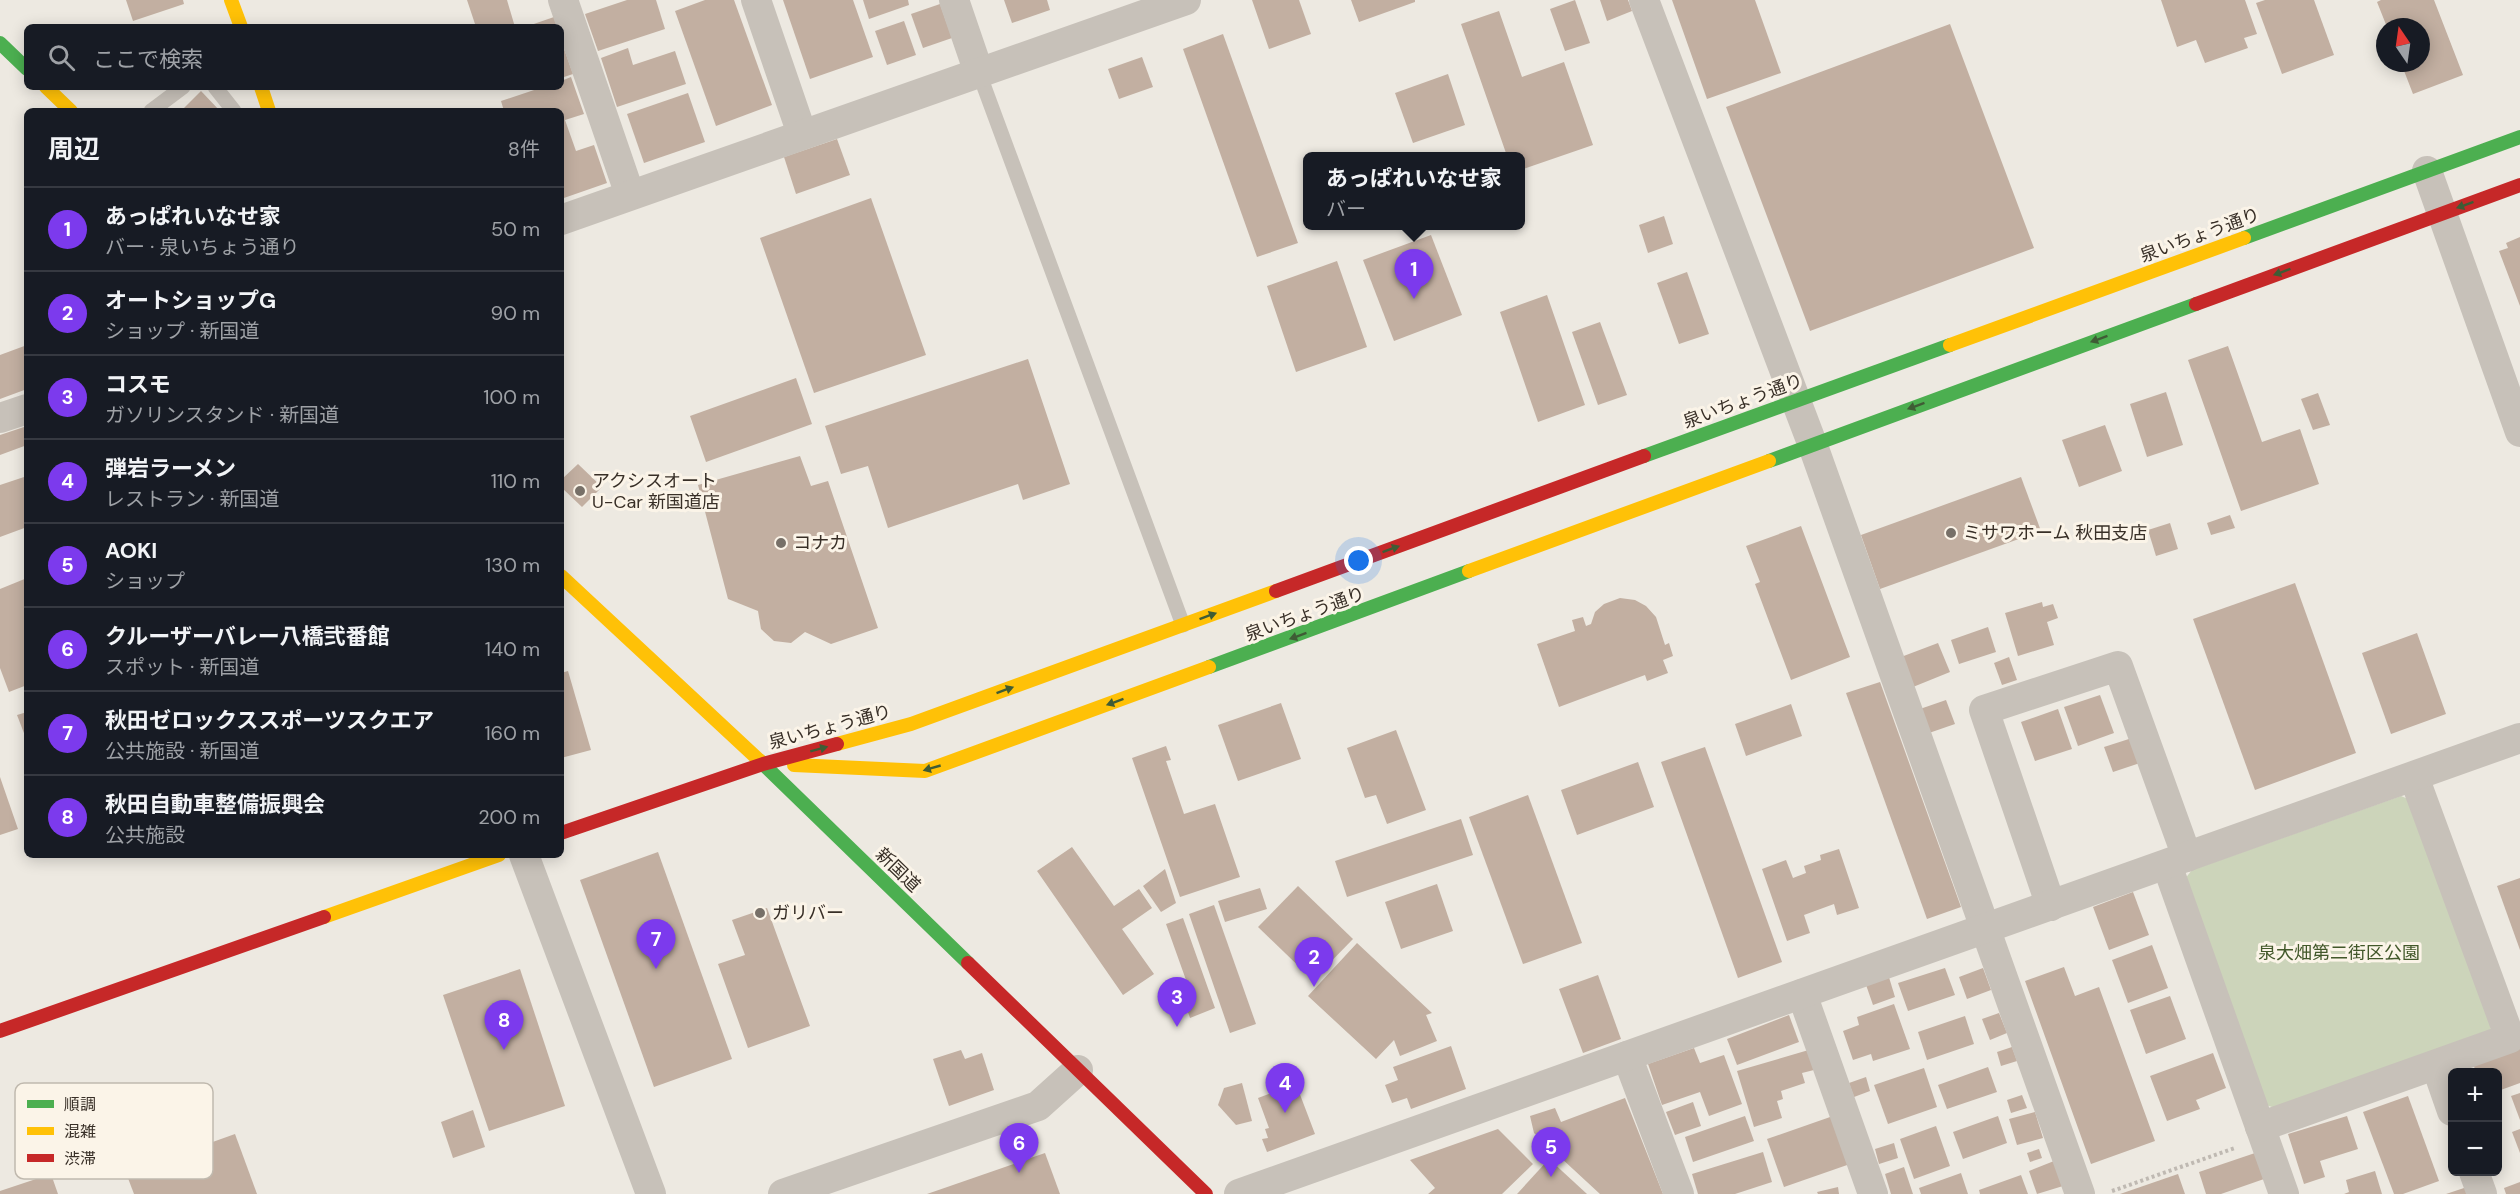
<!DOCTYPE html>
<html lang="ja">
<head>
<meta charset="utf-8">
<style>
  :root { --surface:#171b24; --page:#242831; --text:#f1f3f6; --muted:#9ea1a6; --line:#363941; --accent:#7c3aed }
  body { margin:0; font-family:"DM Sans","Noto Sans JP",sans-serif; background:var(--page); color:var(--text) }
  .controls { position:absolute; right:18px; bottom:18px; display:grid; overflow:hidden; border-radius:9px; box-shadow:0 3px 15px #0003 }
  .controls button { width:54px; height:54px; display:grid; place-items:center; padding:0; border:0; border-bottom:2px solid var(--line); background:var(--surface); color:var(--text); font:30px sans-serif }
  .compass { position:absolute; left:2376px; top:18px; width:54px; height:54px; border-radius:50%; background:var(--surface); box-shadow:0 3px 15px #0003; rotate:347deg }
  .you { position:absolute; left:1359px; top:561px; width:21px; height:21px; margin:-15px; border:4px solid #fff; border-radius:50%; background:#1a73e8; box-shadow:0 0 0 9px #1a73e833 }
  .badge { display:grid; place-items:center; width:39px; height:39px; border-radius:50%; background:var(--accent); color:#fff; font-size:20px; font-weight:700 }
  .pin { position:absolute; translate:-50% -50px; filter:drop-shadow(0 2px 3px #0008) }
  .pin::after { content:''; position:absolute; top:32px; width:21px; height:18px; background:inherit; clip-path:polygon(0 0,100% 0,50% 100%) }
  .popup { position:absolute; left:1303px; top:152px; width:222px; height:78px; box-sizing:border-box; display:grid; place-content:center; border-radius:9px; background:var(--surface); filter:drop-shadow(0 2px 4px #0005); font-size:20px; white-space:nowrap; color:var(--muted) }
  .popup b { font-size:22px; color:var(--text) }
  .popup::after { content:''; position:absolute; left:50%; top:100%; margin-left:-12px; border:12px solid transparent; border-top-color:var(--surface) }
  .list { margin:0; padding:0; list-style:none }
  h2 { display:flex; justify-content:space-between; align-items:center; height:78px; margin:0; padding:0 24px; font-size:26px }
  h2 small { font-size:20px; font-weight:400; color:var(--muted) }
  .list li { display:grid; grid-template-columns:39px 1fr auto; gap:18px; align-items:center; box-sizing:border-box; height:84px; padding:0 24px; border-top:2px solid var(--line) }
  .list b { display:block; font-size:22px; white-space:nowrap }
  .list p { margin:0; font-size:20px; white-space:nowrap; color:var(--muted) }
  .list em { font-size:20px; font-style:normal; color:var(--muted) }
  .icon { flex:none; width:33px; height:33px; fill:none; stroke:currentColor; stroke-width:2; stroke-linecap:round; stroke-linejoin:round }
  .map { position:relative; flex:none; width:2520px; height:1194px; overflow:hidden }
  .search { position:absolute; background:var(--surface); box-shadow:0 3px 15px #0003; left:24px; top:24px; width:540px; height:66px; display:flex; align-items:center; gap:15px; box-sizing:border-box; padding:0 21px; border-radius:9px; color:var(--muted); font-size:22px }
  .panel { position:absolute; background:var(--surface); box-shadow:0 3px 15px #0003; left:24px; top:108px; width:540px; height:750px; border-radius:9px }
  .map>svg:first-child { display:block }
  .green { fill:#ccd4ba }
  .building { fill:#c2afa1 }
  .lines { fill:none; stroke-linecap:round; stroke-linejoin:round }
  .path { stroke:#bfb9b2; stroke-width:4; stroke-dasharray:3 3; stroke-linecap:butt }
  .lane { stroke:#c7c1b9; stroke-width:15 }
  .street { stroke:#c7c1b9; stroke-width:30 }
  .fast { stroke:#4caf50; stroke-width:14 }
  .slow { stroke:#ffc107; stroke-width:14 }
  .jam { stroke:#c62828; stroke-width:14 }
  .oneway { fill:#3f5c35 }
  .poi-dot { fill:#777068; stroke:#fbf4e8; stroke-width:2 }
  .labels { text-anchor:middle; stroke-width:6; stroke-linejoin:round; paint-order:stroke }
  .street-label { font-size:18px; fill:#382f27; stroke:#fbf4e8 }
  .poi-label { font-size:18px; fill:#382f27; stroke:#fbf4e8; text-anchor:start }
  .park-label { font-size:18px; fill:#42582a; stroke:#fbf4e8 }
  .key { fill:#fbf4e8; stroke:#c0b9ae; stroke-width:1.5 }
  .key-label { font-size:16px; fill:#382f27 }
</style>
</head>
<body>
<div class="map">
<svg width="2520" height="1194" viewBox="0 0 2520 1194">
  <rect width="100%" height="100%" fill="#ede9e1"/>
  <path class="green" d="M2401,796L2413,801L2493,1026L2483,1038L2275,1108L2263,1104L2184,880L2192,870Z"/>
  <g class="building">
    <path d="M126,0H183L184,4L133,21Z"/>
    <path d="M467,0H507L515,27H476Z"/>
    <path d="M627,0H656L665,29L598,51L585,14Z"/>
    <path d="M705,0H734L772,105L716,126L675,11Z"/>
    <path d="M783,0H853L873,57L810,79Z"/>
    <path d="M863,0H908L909,5L869,19Z"/>
    <path d="M1004,0H1047L1050,10L1012,23Z"/>
    <path d="M1252,0H1299L1311,34L1269,49Z"/>
    <path d="M1351,0H1415V2L1359,22Z"/>
    <path d="M1575,0L1590,43L1565,51L1550,9Z"/>
    <path d="M1600,0H1628L1632,11L1607,21Z"/>
    <path d="M1672,0H1755L1781,73L1707,99Z"/>
    <path d="M2161,0H2245L2257,34L2244,38L2248,48L2205,63L2196,40L2177,47Z"/>
    <path d="M2265,0H2314L2334,55L2282,74L2256,3Z"/>
    <path d="M2381,0H2434L2463,75L2413,94L2401,63H2421V27H2387L2377,2Z"/>
    <path d="M940,4L952,38L923,48L911,14Z"/>
    <path d="M1499,11L1522,77L1564,62L1593,145L1520,170V156H1507L1461,24Z"/>
    <path d="M554,17L557,27H525Z"/>
    <path d="M904,21L916,55L887,65L875,31Z"/>
    <path d="M1950,24L2034,248L1810,331L1726,107Z"/>
    <path d="M1223,34L1298,243L1257,257L1183,49Z"/>
    <path d="M561,40L573,74L561,78Z"/>
    <path d="M628,48L633,65L675,51L686,84L617,107L601,58Z"/>
    <path d="M1142,57L1153,87L1119,99L1108,69Z"/>
    <path d="M1448,74L1465,125L1413,143L1395,93Z"/>
    <path d="M571,77L584,114L565,120L576,151L594,145L607,183L561,199V111H504L501,101L543,87H561V81Z"/>
    <path d="M201,91L220,111H181Z"/>
    <path d="M688,93L705,142L644,163L627,114Z"/>
    <path d="M837,139L850,175L796,194L784,157Z"/>
    <path d="M871,198L926,355L814,393L760,238Z"/>
    <path d="M1664,216L1673,244L1648,253L1639,225Z"/>
    <path d="M1431,235L1462,315L1394,341L1363,260Z"/>
    <path d="M2520,237V306L2499,251L2508,248L2506,243Z"/>
    <path d="M1337,261L1367,347L1296,372L1267,286Z"/>
    <path d="M1687,272L1709,334L1679,344L1657,283Z"/>
    <path d="M1547,295L1585,405L1538,422L1500,312Z"/>
    <path d="M1600,322L1627,395L1598,405L1572,332Z"/>
    <path d="M27,345V389L0,399V355Z"/>
    <path d="M2228,346L2262,442L2300,429L2319,484L2241,511L2188,360Z"/>
    <path d="M1028,359L1070,484L1023,500L1018,484L888,528L868,466L841,474L825,426Z"/>
    <path d="M796,378L812,424L706,462L690,416Z"/>
    <path d="M2166,392L2183,445L2147,457L2130,404Z"/>
    <path d="M2318,393L2330,425L2313,430L2301,399Z"/>
    <path d="M2105,425L2122,471L2079,487L2062,440Z"/>
    <path d="M27,426V445L0,455V435Z"/>
    <path d="M800,456L811,486L828,481L878,628L831,644L805,632L791,643L774,641L761,629L758,611L728,599L698,485Z"/>
    <path d="M578,464L602,487L582,507L561,487V480Z"/>
    <path d="M27,476V527L0,537V485Z"/>
    <path d="M2021,477L2041,531L1880,589L1861,535Z"/>
    <path d="M2230,515L2235,528L2211,535L2207,523Z"/>
    <path d="M2170,523L2178,549L2156,556L2148,530Z"/>
    <path d="M1801,526L1850,657L1791,680L1755,584L1760,582L1746,546Z"/>
    <path d="M27,578V685L9,692L0,668V589Z"/>
    <path d="M2295,583L2356,753L2255,790L2193,619Z"/>
    <path d="M1620,598L1635,600L1646,606L1656,617L1665,645L1669,643L1673,656L1663,660L1668,673L1647,681L1645,675L1559,707L1537,644L1575,631L1572,620L1583,617L1586,626L1591,624L1595,612L1604,604Z"/>
    <path d="M2042,602L2043,607L2053,604L2058,618L2047,622L2054,645L2018,656L2005,613Z"/>
    <path d="M1988,627L1996,652L1959,664L1951,640Z"/>
    <path d="M2417,633L2446,714L2391,734L2362,653Z"/>
    <path d="M1938,643L1950,672L1913,687L1901,657Z"/>
    <path d="M2009,657L2017,680L2002,685L1994,663Z"/>
    <path d="M568,671L591,750L561,758V673Z"/>
    <path d="M1880,682L1961,907L1927,919L1846,693Z"/>
    <path d="M2100,695L2114,733L2078,746L2064,707Z"/>
    <path d="M1946,700L1955,724L1929,733L1920,709Z"/>
    <path d="M1281,703L1301,759L1238,781L1218,725Z"/>
    <path d="M1791,704L1802,736L1746,756L1735,724Z"/>
    <path d="M2058,709L2072,749L2035,761L2021,722Z"/>
    <path d="M27,712V741L17,715Z"/>
    <path d="M1396,730L1426,810L1387,824L1376,795L1365,798L1347,748Z"/>
    <path d="M2132,738L2140,763L2113,772L2104,747Z"/>
    <path d="M1166,746L1171,760L1166,761L1184,814L1215,804L1240,877L1180,897L1132,758Z"/>
    <path d="M1705,747L1782,962L1738,978L1661,762Z"/>
    <path d="M1638,762L1654,807L1577,835L1561,790Z"/>
    <path d="M0,777L18,829L0,835Z"/>
    <path d="M1528,795L1582,943L1523,964L1469,817Z"/>
    <path d="M1461,819L1473,855L1347,897L1335,861Z"/>
    <path d="M1072,847L1114,906L1139,889L1152,908L1122,929L1154,974L1123,995L1037,871Z"/>
    <path d="M1839,849L1859,908L1837,915L1834,904L1804,915L1810,933L1787,941L1762,869L1786,860L1793,878L1806,873L1804,866L1821,860L1820,855Z"/>
    <path d="M658,852L732,1059L654,1087L580,880Z"/>
    <path d="M1165,869L1176,903L1161,912L1143,886Z"/>
    <path d="M2520,878V950L2497,886Z"/>
    <path d="M1437,884L1453,931L1401,949L1385,902Z"/>
    <path d="M1298,886L1353,939L1313,980L1258,927Z"/>
    <path d="M1260,888L1267,909L1225,922L1218,901Z"/>
    <path d="M2133,892L2149,935L2109,950L2093,907Z"/>
    <path d="M1214,905L1256,1024L1230,1033L1189,914Z"/>
    <path d="M767,908L810,1026L748,1048L718,964L745,955L732,920Z"/>
    <path d="M1183,918L1215,1008L1190,1018L1178,983L1186,980L1166,924Z"/>
    <path d="M1357,943L1432,1013L1426,1015L1437,1041L1400,1056L1394,1040L1376,1059L1308,996Z"/>
    <path d="M2152,945L2168,988L2128,1003L2112,960Z"/>
    <path d="M2064,967L2075,996L2099,987L2155,1141L2091,1164L2025,981Z"/>
    <path d="M1945,968L1955,995L1908,1011L1898,983Z"/>
    <path d="M1983,968L1991,990L1967,999L1959,977Z"/>
    <path d="M520,969L565,1106L489,1131L443,995Z"/>
    <path d="M1888,974L1895,997L1873,1005L1865,982Z"/>
    <path d="M1598,975L1621,1039L1583,1053L1559,989Z"/>
    <path d="M2170,996L2186,1039L2146,1054L2130,1010Z"/>
    <path d="M1894,1004L1910,1049L1873,1061L1871,1054L1853,1060L1843,1031L1859,1025L1857,1017Z"/>
    <path d="M1999,1013L2007,1033L1990,1040L1982,1019Z"/>
    <path d="M1789,1015L1799,1042L1737,1065L1727,1039Z"/>
    <path d="M1965,1016L1974,1044L1927,1060L1918,1032Z"/>
    <path d="M2520,1041V1083L2498,1091V1072H2476L2471,1058Z"/>
    <path d="M1451,1046L1466,1089L1411,1109L1407,1098L1392,1103L1385,1085L1398,1080L1393,1067Z"/>
    <path d="M2012,1047L2017,1061L2001,1066L1997,1052Z"/>
    <path d="M1694,1048L1700,1063L1724,1055L1742,1104L1709,1116L1700,1092L1662,1105L1648,1064Z"/>
    <path d="M1812,1049L1818,1069L1802,1073L1805,1083L1781,1091L1783,1099L1777,1101L1782,1118L1754,1127L1737,1071Z"/>
    <path d="M961,1050L965,1059L982,1053L994,1090L949,1106L933,1059Z"/>
    <path d="M2213,1053L2226,1088L2196,1100L2200,1109L2167,1121L2150,1076Z"/>
    <path d="M1988,1067L1997,1092L1947,1109L1938,1085Z"/>
    <path d="M1924,1068L1937,1107L1888,1124L1874,1085Z"/>
    <path d="M1866,1077L1870,1091L1854,1097L1849,1083Z"/>
    <path d="M1242,1083L1252,1121L1236,1125L1218,1105L1224,1088Z"/>
    <path d="M1296,1084L1315,1134L1267,1152L1262,1139L1268,1138L1265,1129L1269,1128L1258,1098Z"/>
    <path d="M2520,1093V1120L2511,1096Z"/>
    <path d="M2022,1095L2027,1108L2011,1113L2007,1100Z"/>
    <path d="M2408,1096L2439,1181L2403,1194H2394L2363,1112Z"/>
    <path d="M1625,1098L1663,1194H1600L1534,1133L1530,1116L1555,1108L1561,1122Z"/>
    <path d="M1693,1102L1701,1126L1675,1135L1666,1112Z"/>
    <path d="M473,1110L485,1147L453,1158L441,1122Z"/>
    <path d="M2035,1112L2043,1138L2017,1145L2009,1119Z"/>
    <path d="M1745,1116L1754,1141L1693,1162L1685,1137Z"/>
    <path d="M1833,1116L1850,1164L1784,1187L1767,1139Z"/>
    <path d="M1998,1116L2007,1143L1963,1159L1953,1132Z"/>
    <path d="M2347,1116L2358,1149L2320,1161L2325,1177L2304,1184L2288,1134Z"/>
    <path d="M1936,1126L1950,1166L1914,1179L1900,1139Z"/>
    <path d="M1498,1129L1533,1164L1502,1194H1428L1435,1188L1410,1160Z"/>
    <path d="M2520,1129V1153L2512,1132Z"/>
    <path d="M235,1134L257,1194H134L126,1173Z"/>
    <path d="M1894,1143L1898,1158L1879,1164L1875,1149Z"/>
    <path d="M2039,1149L2042,1158L2030,1162L2027,1153Z"/>
    <path d="M1763,1152L1772,1182L1735,1194H1698L1692,1174Z"/>
    <path d="M1045,1153L1060,1194H927Z"/>
    <path d="M2255,1153L2264,1179L2221,1194H2206L2199,1172Z"/>
    <path d="M1549,1159L1587,1194H1517Z"/>
    <path d="M2054,1161L2063,1186L2037,1194L2029,1171Z"/>
    <path d="M1904,1167L1913,1194H1891L1885,1174Z"/>
    <path d="M2375,1171L2382,1194H2344L2349,1192L2346,1180Z"/>
    <path d="M1961,1173L1968,1194H1921L1919,1188Z"/>
    <path d="M51,1174L58,1194H0V1191Z"/>
    <path d="M2178,1174L2185,1194H2120Z"/>
    <path d="M2021,1175L2028,1194H1980L1979,1190Z"/>
    <path d="M2520,1182V1194H2506L2504,1188Z"/>
    <path d="M1838,1187L1839,1194H1818L1817,1192Z"/>
    <path d="M2467,1187L2469,1194H2446Z"/>
  </g>
  <g class="lines">
    <path class="path" d="M2112,1191L2235,1148"/>
    <g class="lane">
      <path d="M979,73L1183,625"/>
      <path d="M215,87L234,111"/>
      <path d="M151,111L183,87"/>
    </g>
    <g class="street">
      <path d="M563,0L630,195"/>
      <path d="M756,0L802,134"/>
      <path d="M954,0L979,73"/>
      <path d="M1644,0L1812,443L2080,1194"/>
      <path d="M2427,171L2520,432"/>
      <path d="M561,220L1186,0"/>
      <path d="M0,418L27,409"/>
      <path d="M524,855L651,1194"/>
      <path d="M2167,865L2284,1194"/>
      <path d="M2051,906L1984,710L2118,666L2187,857"/>
      <path d="M1802,994L1873,1194"/>
      <path d="M1627,1056L1679,1194"/>
      <path d="M2436,1065L2452,1111"/>
      <path d="M2260,1127L2510,1038L2414,777"/>
      <path d="M2474,1172L2482,1194"/>
      <path d="M783,1194L1038,1106L1078,1070"/>
      <path d="M1239,1194L2520,738"/>
    </g>
    <g class="fast">
      <path d="M0,43L27,69"/>
      <path d="M2244,238L2520,137"/>
      <path d="M1644,456L1950,345"/>
      <path d="M1769,461L2196,304"/>
      <path d="M1209,667L1469,571"/>
      <path d="M760,761L968,963"/>
    </g>
    <g class="slow">
      <path d="M231,0L241,27"/>
      <path d="M46,87L71,111"/>
      <path d="M261,87L269,111"/>
      <path d="M1950,345L2244,238"/>
      <path d="M1469,571L1769,461"/>
      <path d="M561,576L760,761"/>
      <path d="M837,744L911,724L1276,591"/>
      <path d="M794,765L925,771L1209,667"/>
      <path d="M324,917L499,855"/>
    </g>
    <g class="jam">
      <path d="M2196,304L2520,185"/>
      <path d="M1276,591L1644,456"/>
      <path d="M561,833L763,764L837,744"/>
      <path d="M968,963L1206,1194"/>
      <path d="M0,1031L324,917"/>
    </g>
  </g>
  <defs><path id="oneway-solid" d="M-6-.8H1V-3.2L6.5 0L1 3.2V.8H-6Z" transform="scale(1.5)"/></defs>
  <g class="oneway">
    <use href="#oneway-solid" transform="translate(2465 205) rotate(160)"/>
    <use href="#oneway-solid" transform="translate(2282 272) rotate(160)"/>
    <use href="#oneway-solid" transform="translate(2099 339) rotate(160)"/>
    <use href="#oneway-solid" transform="translate(1916 406) rotate(160)"/>
    <use href="#oneway-solid" transform="translate(1391 549) rotate(-20)"/>
    <use href="#oneway-solid" transform="translate(1208 616) rotate(-20)"/>
    <use href="#oneway-solid" transform="translate(1298 636) rotate(160)"/>
    <use href="#oneway-solid" transform="translate(1005 690) rotate(-20)"/>
    <use href="#oneway-solid" transform="translate(1115 702) rotate(160)"/>
    <use href="#oneway-solid" transform="translate(819 749) rotate(-15)"/>
    <use href="#oneway-solid" transform="translate(932 768) rotate(164)"/>
  </g>
  <g class="poi-dot">
    <circle cx="580" cy="491" r="6"/>
    <circle cx="1951" cy="533" r="6"/>
    <circle cx="781" cy="543" r="6"/>
    <circle cx="760" cy="913" r="6"/>
  </g>
  <g class="labels">
    <g class="street-label">
      <text transform="translate(2200 235) rotate(-20)" y="6">泉いちょう通り</text>
      <text transform="translate(1743 401) rotate(-20)" y="6">泉いちょう通り</text>
      <text transform="translate(1305 614) rotate(-20)" y="6">泉いちょう通り</text>
      <text transform="translate(830 727) rotate(-15)" y="6">泉いちょう通り</text>
      <text transform="translate(898 870) rotate(44)" y="6">新国道</text>
    </g>
    <g class="poi-label">
      <text x="592" y="487">アクシスオート<tspan x="592" dy="21">U-Car 新国道店</tspan></text>
      <text x="1963" y="539">ミサワホーム 秋田支店</text>
      <text x="793" y="549">コナカ</text>
      <text x="772" y="919">ガリバー</text>
    </g>
    <g class="park-label">
      <text x="2339" y="959">泉大畑第二街区公園</text>
    </g>
  </g>
  <rect x="15" y="1083" width="198" height="96" rx="9" class="key"/>
  <rect x="27" y="1100" width="27" height="8" fill="#4caf50"/>
  <rect x="27" y="1127" width="27" height="8" fill="#ffc107"/>
  <rect x="27" y="1154" width="27" height="8" fill="#c62828"/>
  <g class="key-label">
    <text x="64" y="1110">順調</text>
    <text x="64" y="1137">混雑</text>
    <text x="64" y="1164">渋滞</text>
  </g>
</svg>
<div class="controls">
<button>+</button>
<button>−</button>
</div>
<svg class="compass" viewBox="-18 -18 36 36"><path d="M0-13l5 13h-10z" fill="#e53935"/><path d="M0 13l5-13h-10z" fill="#9ea1a6"/></svg>
<div class="you"></div>
<div class="pin badge" style="left:1414px;top:299px">1</div>
<div class="popup"><b>あっぱれいなせ家</b>バー</div>
<div class="pin badge" style="left:1314px;top:987px">2</div>
<div class="pin badge" style="left:1177px;top:1027px">3</div>
<div class="pin badge" style="left:1285px;top:1113px">4</div>
<div class="pin badge" style="left:1551px;top:1177px">5</div>
<div class="pin badge" style="left:1019px;top:1173px">6</div>
<div class="pin badge" style="left:656px;top:969px">7</div>
<div class="pin badge" style="left:504px;top:1050px">8</div>
<div class="search"><svg class="icon" aria-label="search" viewBox="0 0 24 24"><circle cx="10" cy="10" r="6"/><path d="M15 15l6 6"/></svg>ここで検索</div>
<section class="panel">
<h2>周辺<small>8件</small></h2>
<ul class="list">
<li><span class="badge">1</span><div><b>あっぱれいなせ家</b><p>バー · 泉いちょう通り</p></div><em>50 m</em></li>
<li><span class="badge">2</span><div><b>オートショップG</b><p>ショップ · 新国道</p></div><em>90 m</em></li>
<li><span class="badge">3</span><div><b>コスモ</b><p>ガソリンスタンド · 新国道</p></div><em>100 m</em></li>
<li><span class="badge">4</span><div><b>弾岩ラーメン</b><p>レストラン · 新国道</p></div><em>110 m</em></li>
<li><span class="badge">5</span><div><b>AOKI</b><p>ショップ</p></div><em>130 m</em></li>
<li><span class="badge">6</span><div><b>クルーザーバレー八橋弐番館</b><p>スポット · 新国道</p></div><em>140 m</em></li>
<li><span class="badge">7</span><div><b>秋田ゼロックススポーツスクエア</b><p>公共施設 · 新国道</p></div><em>160 m</em></li>
<li><span class="badge">8</span><div><b>秋田自動車整備振興会</b><p>公共施設</p></div><em>200 m</em></li>
</ul>
</section>
</div>
</body>
</html>
